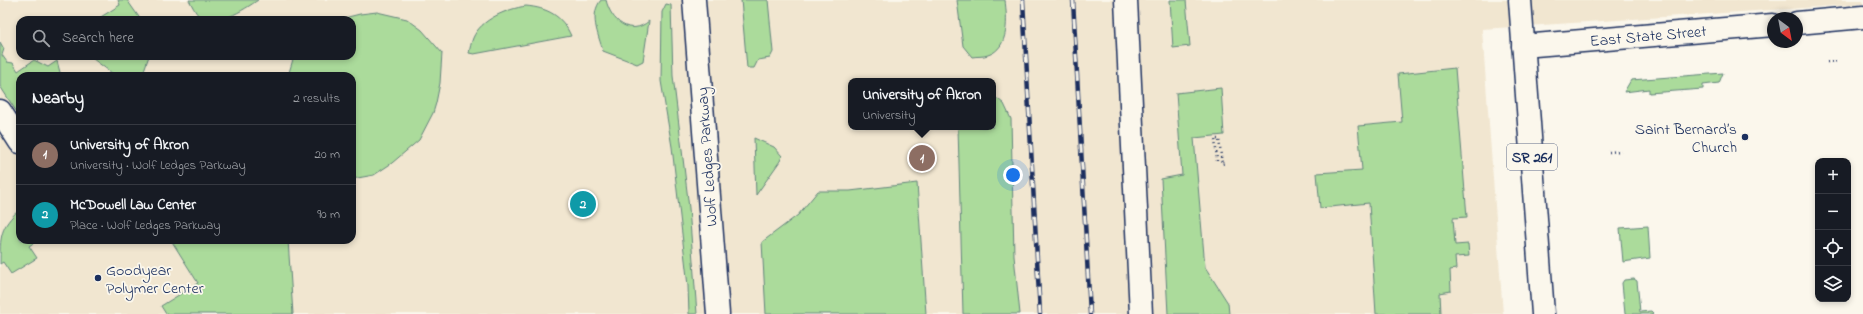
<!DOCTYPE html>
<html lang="en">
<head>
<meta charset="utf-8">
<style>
  :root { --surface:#171b24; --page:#242831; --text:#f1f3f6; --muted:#9ea1a6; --line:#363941; --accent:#919bb2 }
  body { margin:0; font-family:"Indie Flower",sans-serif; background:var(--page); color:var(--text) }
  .controls { position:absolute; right:12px; bottom:12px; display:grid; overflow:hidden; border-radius:8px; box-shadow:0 2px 6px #0003 }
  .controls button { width:36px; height:36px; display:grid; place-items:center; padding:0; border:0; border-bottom:1px solid var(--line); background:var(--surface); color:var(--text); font:20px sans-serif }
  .compass { position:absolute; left:1767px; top:12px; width:36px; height:36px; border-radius:50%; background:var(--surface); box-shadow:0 2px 6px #0003; rotate:148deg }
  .you { position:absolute; left:1013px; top:175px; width:14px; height:14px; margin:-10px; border:3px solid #fff; border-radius:50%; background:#1a73e8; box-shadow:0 0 0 6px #1a73e833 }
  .badge { display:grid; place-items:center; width:26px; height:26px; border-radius:50%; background:var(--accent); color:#fff; font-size:13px; font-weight:700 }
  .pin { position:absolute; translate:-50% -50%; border:2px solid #fff; box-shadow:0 1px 4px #0006 }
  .popup { position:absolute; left:848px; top:78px; width:148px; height:52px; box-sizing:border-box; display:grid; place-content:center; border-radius:8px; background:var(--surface); filter:drop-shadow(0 1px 3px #0005); font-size:13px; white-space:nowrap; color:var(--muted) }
  .popup b { font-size:15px; color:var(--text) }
  .popup::after { content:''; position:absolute; left:50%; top:100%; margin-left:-8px; border:8px solid transparent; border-top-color:var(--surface) }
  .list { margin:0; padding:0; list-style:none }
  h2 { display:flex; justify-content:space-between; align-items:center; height:52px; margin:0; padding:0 16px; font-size:17px }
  h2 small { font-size:13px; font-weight:400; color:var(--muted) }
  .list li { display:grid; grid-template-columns:26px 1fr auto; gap:12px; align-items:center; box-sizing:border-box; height:60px; padding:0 16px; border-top:1px solid var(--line) }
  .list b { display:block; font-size:15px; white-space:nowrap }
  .list p { margin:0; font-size:13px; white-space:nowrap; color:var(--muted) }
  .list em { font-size:13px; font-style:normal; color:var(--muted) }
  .icon { flex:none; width:22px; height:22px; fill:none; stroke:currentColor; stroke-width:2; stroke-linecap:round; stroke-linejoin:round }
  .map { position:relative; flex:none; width:1863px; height:314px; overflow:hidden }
  .search { position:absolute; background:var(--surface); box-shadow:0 2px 6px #0003; left:16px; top:16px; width:340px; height:44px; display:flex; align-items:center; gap:10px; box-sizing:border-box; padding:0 14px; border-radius:12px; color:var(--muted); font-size:15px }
  .panel { position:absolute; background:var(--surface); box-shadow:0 2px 6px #0003; left:16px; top:72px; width:340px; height:172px; border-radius:12px }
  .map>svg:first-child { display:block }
  .built { fill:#f1e6d0; fill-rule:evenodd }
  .green { fill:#abdb9b; stroke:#63857c }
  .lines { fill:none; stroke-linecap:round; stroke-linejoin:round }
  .minor-casing { stroke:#1b2f5e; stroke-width:25 }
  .major-casing { stroke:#1b2f5e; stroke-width:25 }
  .path { stroke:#1b2f5e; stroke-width:2.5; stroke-dasharray:1 3; stroke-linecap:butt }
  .minor { stroke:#fbf7ec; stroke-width:22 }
  .major { stroke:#fbf7ec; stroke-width:22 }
  .rail-casing { stroke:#1b2f5e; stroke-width:4.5 }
  .rail { stroke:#fbf7ec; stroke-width:3; stroke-dasharray:9; stroke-linecap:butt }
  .poi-dot { fill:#1b2f5e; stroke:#fbf7ec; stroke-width:1.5 }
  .labels { text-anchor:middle; stroke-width:3.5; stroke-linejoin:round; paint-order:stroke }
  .shield { fill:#fbf7ec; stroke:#5e6b89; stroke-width:1 }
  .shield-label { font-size:15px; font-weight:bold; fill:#1b2f5e }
  .street-label { font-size:16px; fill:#1b2f5e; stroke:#fbf7ec }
  .poi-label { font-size:16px; fill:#1b2f5e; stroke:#fbf7ec; text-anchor:end }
</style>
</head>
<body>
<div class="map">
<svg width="1863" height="314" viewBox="0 0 1863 314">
  <rect width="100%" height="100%" fill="#fbf7ec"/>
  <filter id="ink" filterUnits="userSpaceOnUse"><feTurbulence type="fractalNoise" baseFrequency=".025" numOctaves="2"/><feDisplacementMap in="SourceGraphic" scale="8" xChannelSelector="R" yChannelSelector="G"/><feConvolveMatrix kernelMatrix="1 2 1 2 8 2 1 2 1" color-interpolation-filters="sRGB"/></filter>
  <g filter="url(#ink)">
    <path class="built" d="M0,0H1863V4L1482,29L1503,314H0ZM20,20H352V56H20ZM20,76H352V240H20ZM851,81H993V127H851Z"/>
    <g class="green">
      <path d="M118,0H127L141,20H96L120,5Z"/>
      <path d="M189,0H258C245,9 214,30 199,16C195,12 192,5 189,0Z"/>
      <path d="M601,0H606C611,21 630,37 649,21L643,61L637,64L603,51C598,34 589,15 601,0Z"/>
      <path d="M741,0H768L773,52L770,58L758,60L754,68H747Z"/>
      <path d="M957,0H1005C1007,18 1010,48 988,55C983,57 977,56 972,57L963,46Z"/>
      <path d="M1170,0H1186L1190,46L1173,48Z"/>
      <path d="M666,4L671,5L673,76L689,208L697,314H689L688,286L672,147L661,81L662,12Z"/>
      <path d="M526,6C547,8 562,15 571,36L474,54L469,53C470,48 471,43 473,38C481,19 507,9 526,6Z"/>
      <path d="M377,12L407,19L422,30L442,53L440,83L436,103L433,113L419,140L392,163L374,175L352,179V76H288L294,56H352V20H336L360,14Z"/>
      <path d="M0,42L4,49L2,55L7,62L13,63L18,71L34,60L48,67L57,61L61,76H20V117L0,86Z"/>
      <path d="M89,56H149L142,76H116Z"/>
      <path d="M1455,68L1467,217L1453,218L1455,245L1468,244L1469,256L1455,257L1456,269L1450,270L1451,291L1440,293L1441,314H1376L1369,203L1320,208L1317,173L1362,170L1358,126L1402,122L1398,74Z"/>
      <path d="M1723,73L1719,83L1703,85V89L1649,93V89L1624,92L1631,80Z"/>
      <path d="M1221,88L1224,135L1194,138L1205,267L1228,303L1229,314H1168L1161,179L1182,175L1176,93Z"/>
      <path d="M993,99H998L1004,104L1011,119L1014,256L1020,314H963L958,127H993Z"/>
      <path d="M754,138L774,147L782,156L780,161L756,195Z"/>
      <path d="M917,183L926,314H766L762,242L798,215L818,191H850Z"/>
      <path d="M20,209V240H38L29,246L37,258L11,274L3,262L0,264C0,236 0,227 20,209Z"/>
      <path d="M1648,226L1650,258L1623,262L1620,228Z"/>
      <path d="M171,240H288L293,314H166L161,306L198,283Z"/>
      <path d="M1634,279L1637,281L1640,312L1651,311L1654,314H1625L1622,283L1624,280Z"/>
    </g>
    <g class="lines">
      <defs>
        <g id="minor">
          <path d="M1126,0L1141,314"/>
          <path d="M1797,23L1863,17"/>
          <path d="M1523,46L1773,25"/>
          <path d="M0,111L20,142"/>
        </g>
        <g id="major">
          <path d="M694,0L718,314"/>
          <path d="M1520,0L1543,314"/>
        </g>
      </defs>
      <use href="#minor" class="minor-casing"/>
      <use href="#major" class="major-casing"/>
      <g class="path">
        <path d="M1827,62L1838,61"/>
        <path d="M1609,152L1621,151"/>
        <path d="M1217,161L1215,139H1219L1222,164L1226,163"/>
      </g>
      <use href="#minor" class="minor"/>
      <use href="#major" class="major"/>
      <defs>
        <g id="rail">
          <path d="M1023,0L1040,314"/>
          <path d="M1073,0L1090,314"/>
        </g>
      </defs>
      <use href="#rail" class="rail-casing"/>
      <use href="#rail" class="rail"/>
    </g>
  </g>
  <g class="poi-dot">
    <circle cx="1745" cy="137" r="4"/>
    <circle cx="98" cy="278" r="4"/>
  </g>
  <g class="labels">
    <rect class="shield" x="1507" y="144" width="50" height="26" rx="3"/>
    <g class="shield-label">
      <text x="1532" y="162">SR 261</text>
    </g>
    <g class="street-label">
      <text transform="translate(1648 35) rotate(-5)" y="6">East State Street</text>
      <text transform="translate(706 157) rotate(-94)" y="6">Wolf Ledges Parkway</text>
    </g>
    <g class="poi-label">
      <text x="1737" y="134">Saint Bernard’s<tspan x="1737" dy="18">Church</tspan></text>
      <text x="106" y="275" text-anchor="start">Goodyear<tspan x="106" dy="18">Polymer Center</tspan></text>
    </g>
  </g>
</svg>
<div class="controls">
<button>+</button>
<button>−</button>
<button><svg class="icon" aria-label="locate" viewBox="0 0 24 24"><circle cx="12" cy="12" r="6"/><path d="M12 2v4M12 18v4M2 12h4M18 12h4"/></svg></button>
<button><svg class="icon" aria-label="layers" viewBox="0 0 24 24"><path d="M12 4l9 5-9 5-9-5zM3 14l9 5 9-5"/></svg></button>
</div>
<svg class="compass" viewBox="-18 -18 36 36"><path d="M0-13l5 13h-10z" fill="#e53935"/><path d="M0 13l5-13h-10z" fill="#9ea1a6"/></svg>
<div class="you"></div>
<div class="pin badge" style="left:922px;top:158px;background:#8d6e63">1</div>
<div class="popup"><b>University of Akron</b>University</div>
<div class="pin badge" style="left:583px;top:204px;background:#0f9aa8">2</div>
<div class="search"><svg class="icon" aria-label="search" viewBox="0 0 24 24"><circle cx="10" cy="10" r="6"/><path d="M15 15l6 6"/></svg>Search here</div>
<section class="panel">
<h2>Nearby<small>2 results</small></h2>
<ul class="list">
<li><span class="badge" style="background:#8d6e63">1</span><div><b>University of Akron</b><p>University · Wolf Ledges Parkway</p></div><em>20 m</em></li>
<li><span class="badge" style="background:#0f9aa8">2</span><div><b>McDowell Law Center</b><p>Place · Wolf Ledges Parkway</p></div><em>90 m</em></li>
</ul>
</section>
</div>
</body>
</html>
